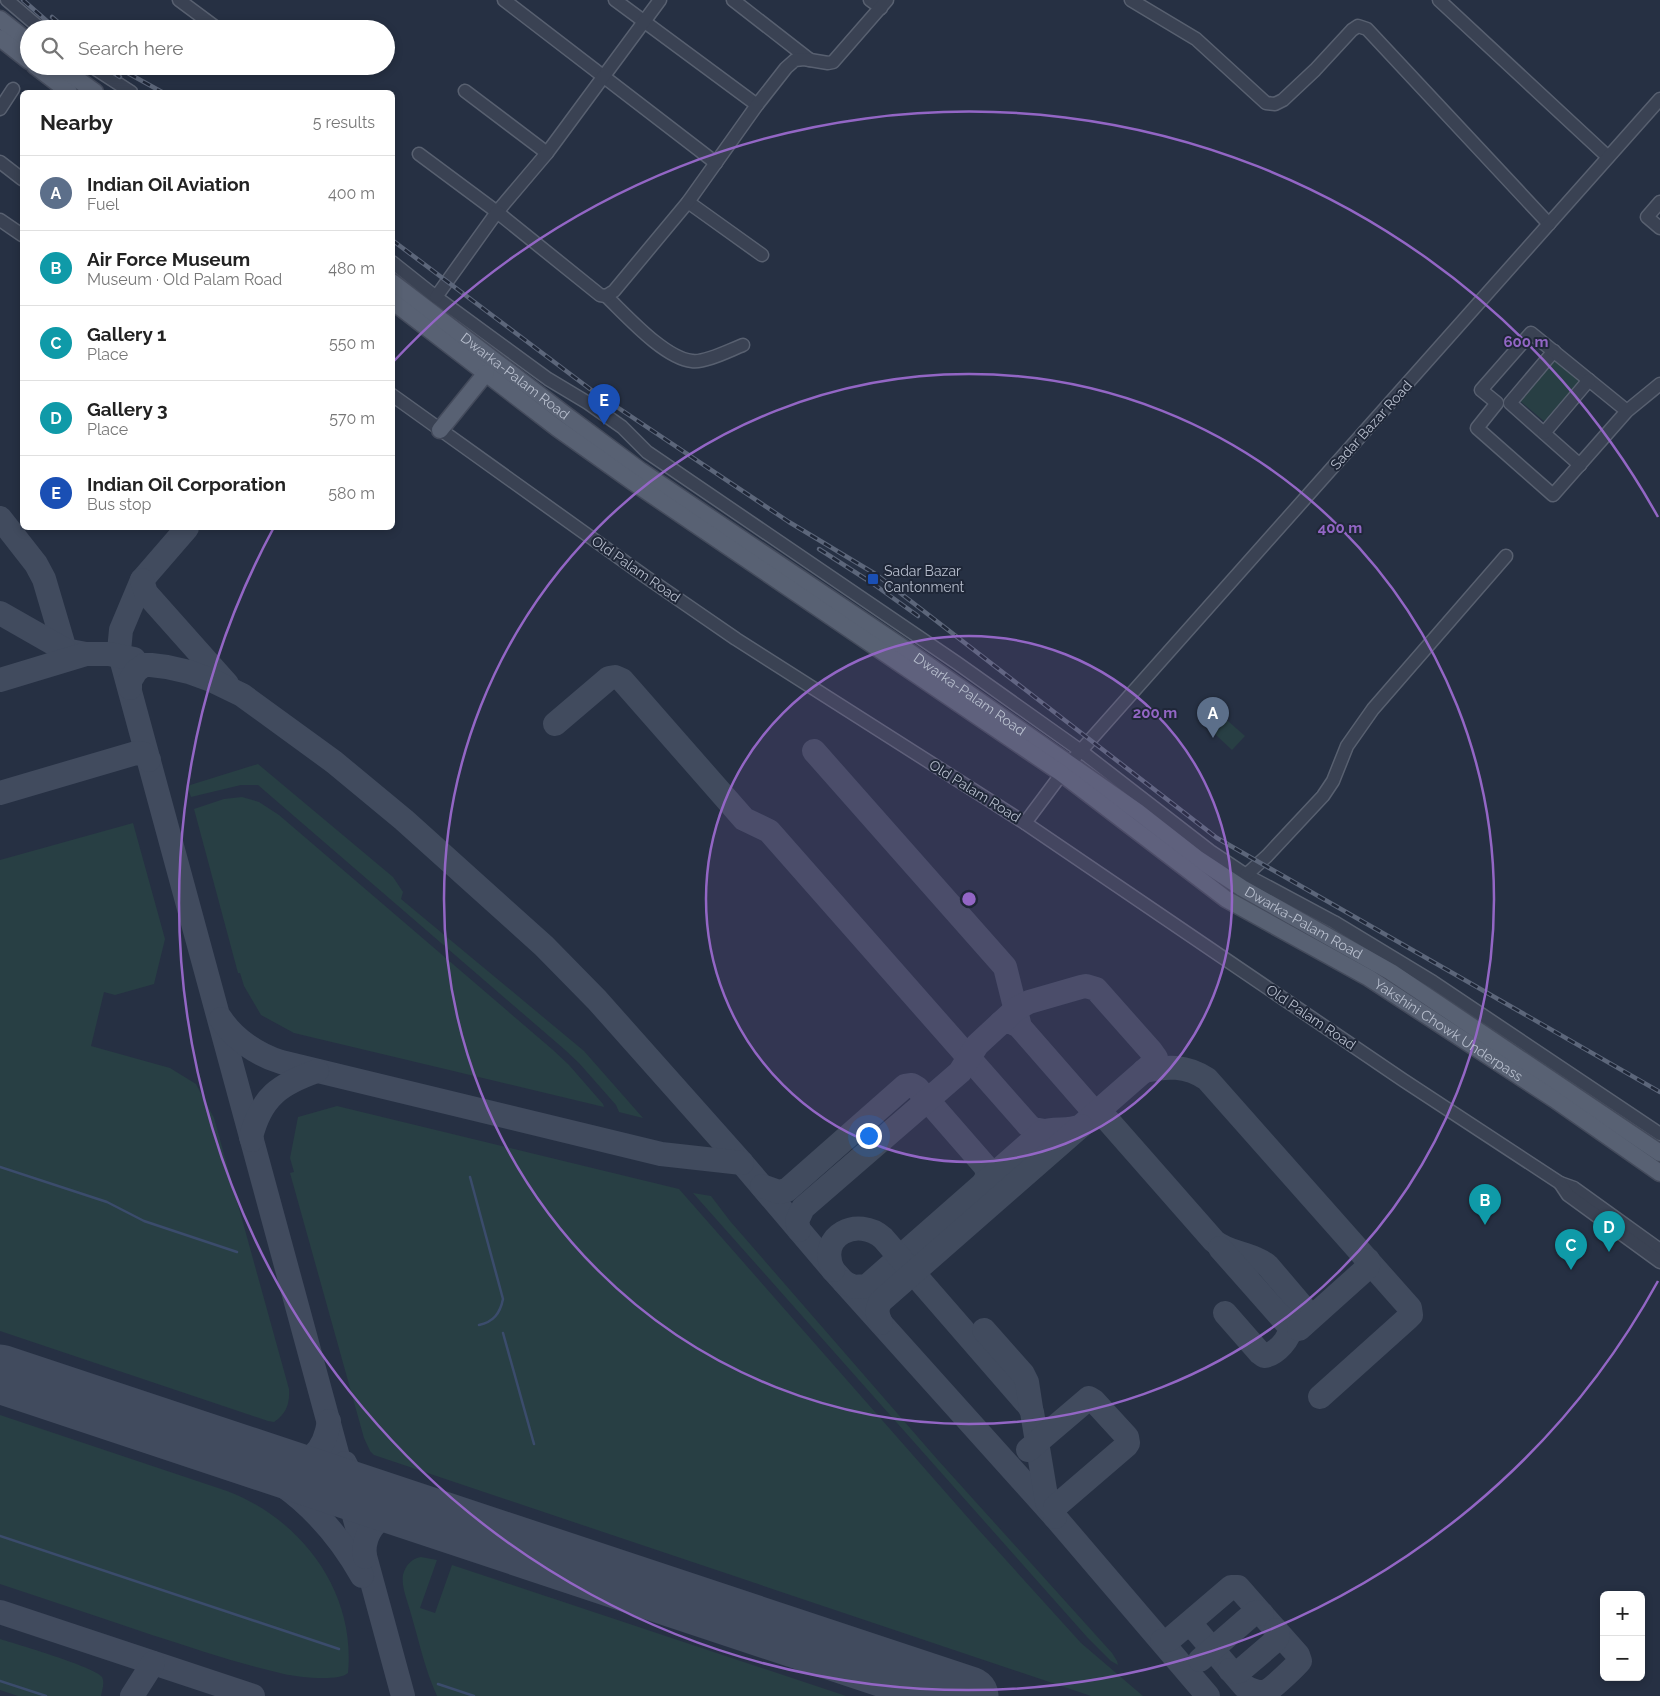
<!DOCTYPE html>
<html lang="en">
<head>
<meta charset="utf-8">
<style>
  :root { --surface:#fff; --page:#f2f2f2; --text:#222; --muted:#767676; --line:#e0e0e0; --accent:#db2777 }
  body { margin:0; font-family:Raleway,sans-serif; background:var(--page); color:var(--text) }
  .controls { position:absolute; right:15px; bottom:15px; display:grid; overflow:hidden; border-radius:8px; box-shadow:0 2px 8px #0003 }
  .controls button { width:45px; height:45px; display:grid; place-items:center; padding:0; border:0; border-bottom:1px solid var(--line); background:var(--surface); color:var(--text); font:25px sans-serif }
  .you { position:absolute; left:868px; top:1135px; width:18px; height:18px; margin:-12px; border:4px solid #fff; border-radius:50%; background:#1a73e8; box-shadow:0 0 0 8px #1a73e833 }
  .badge { display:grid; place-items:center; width:32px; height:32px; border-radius:50%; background:var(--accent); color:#fff; font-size:16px; font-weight:700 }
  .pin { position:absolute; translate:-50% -41px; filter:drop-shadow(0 1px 2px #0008) }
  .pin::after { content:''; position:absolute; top:26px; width:18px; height:15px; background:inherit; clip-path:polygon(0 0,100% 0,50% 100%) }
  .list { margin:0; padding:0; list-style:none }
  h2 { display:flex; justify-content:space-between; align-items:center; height:65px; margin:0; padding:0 20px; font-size:21px }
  h2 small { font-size:16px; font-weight:400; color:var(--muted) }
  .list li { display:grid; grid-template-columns:32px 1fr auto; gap:15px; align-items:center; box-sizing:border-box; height:75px; padding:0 20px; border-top:1px solid var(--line) }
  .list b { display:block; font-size:19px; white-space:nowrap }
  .list p { margin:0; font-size:16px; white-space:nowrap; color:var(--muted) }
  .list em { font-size:16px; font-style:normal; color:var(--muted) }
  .icon { flex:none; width:28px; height:28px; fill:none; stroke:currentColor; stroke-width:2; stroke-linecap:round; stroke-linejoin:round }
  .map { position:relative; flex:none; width:1660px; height:1696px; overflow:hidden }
  .search { position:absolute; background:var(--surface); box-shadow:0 2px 8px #0003; left:20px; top:20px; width:375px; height:55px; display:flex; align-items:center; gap:12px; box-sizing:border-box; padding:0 18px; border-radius:28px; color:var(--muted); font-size:19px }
  .panel { position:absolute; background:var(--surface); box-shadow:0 2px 8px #0003; left:20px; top:90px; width:375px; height:440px; border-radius:8px }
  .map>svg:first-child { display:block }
  .green { fill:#283f44 }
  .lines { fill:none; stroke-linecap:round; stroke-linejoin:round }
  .stream { stroke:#3b4c6c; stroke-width:2.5 }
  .taxiway { stroke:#414b5e; stroke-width:24 }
  .runway { stroke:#414b5e; stroke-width:59 }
  .minor-casing { stroke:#586070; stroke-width:15 }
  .major-casing { stroke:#444b5c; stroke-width:19 }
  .minor { stroke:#3a4253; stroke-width:12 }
  .major { stroke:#586173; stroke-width:16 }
  .rail-casing { stroke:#5c667a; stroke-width:4.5 }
  .rail { stroke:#1f2738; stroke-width:2.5; stroke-dasharray:8; stroke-linecap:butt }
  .ring { fill:none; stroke:#9366c5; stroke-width:2.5 }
  .transit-dot { fill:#1a4fb4; stroke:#1f2738; stroke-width:2 }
  .labels { text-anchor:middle; stroke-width:4; stroke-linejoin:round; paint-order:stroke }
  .street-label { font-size:14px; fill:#b7becd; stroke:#1f2738 }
  .poi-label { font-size:14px; fill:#b7becd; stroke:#1f2738; text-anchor:start }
  .centre { fill:#9366c5; stroke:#1f2738; stroke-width:2.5 }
  .ring-label { font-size:15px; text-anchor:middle; font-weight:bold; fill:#9366c5; stroke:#1f2738; stroke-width:4; stroke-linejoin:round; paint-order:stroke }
</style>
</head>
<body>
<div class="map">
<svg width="1660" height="1696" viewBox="0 0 1660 1696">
  <rect width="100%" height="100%" fill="#263043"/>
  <g class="green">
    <path d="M1555,360L1580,381L1545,422L1520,401Z"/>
    <path d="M1212,707L1245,736L1232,750L1200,720Z"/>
    <path d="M258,764L393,877L403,892L401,899L584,1051L643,1118L619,1112L616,1105L579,1063L564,1049L258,785H241L191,797L187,786Z"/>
    <path d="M242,797L259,802L279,815L553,1050L569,1065L603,1104L604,1107L294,1033L261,1015L244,986L240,973H238L194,809L224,799Z"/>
    <path d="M133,823L165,939L154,984L115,995L104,992L91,1046L170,1068L196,1084L214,1118L289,1389C290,1404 286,1414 274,1422L268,1421L0,1331V860Z"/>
    <path d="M337,1106L679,1189L977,1528L1081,1643L1143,1696H1091L374,1455L370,1451L364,1438L290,1173L294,1172L290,1158L298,1117Z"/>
    <path d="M693,1193L711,1196L730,1221L937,1459L1112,1653L1117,1661L1118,1665L1111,1661L1087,1637Z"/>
    <path d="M0,1415L227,1491C301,1519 356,1591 348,1673C338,1682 297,1677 284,1674C239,1664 196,1649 152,1635C102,1618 51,1601 0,1584Z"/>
    <path d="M421,1557L437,1560L420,1608L435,1613L452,1565L846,1696H437C425,1670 419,1641 411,1614C408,1602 401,1587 403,1575C405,1566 412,1558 421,1557Z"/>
    <path d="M0,1639C16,1644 95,1667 102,1677C105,1683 102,1690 101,1696H18L0,1690Z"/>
  </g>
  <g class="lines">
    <g class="stream">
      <path d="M0,1167L107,1202L144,1221L237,1252"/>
      <path d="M470,1177L503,1299C500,1314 493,1322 479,1325"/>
      <path d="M503,1333L534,1444"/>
      <path d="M0,1536L339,1649"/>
      <path d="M0,1681L46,1696"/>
      <path d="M438,1684L474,1696"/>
    </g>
    <g class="taxiway">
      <path d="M0,518L36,564L44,579L65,650L86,654"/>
      <path d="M187,528L142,580L121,630L119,651L403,1696"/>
      <path d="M142,580L146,593L227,684"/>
      <path d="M0,613L65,650"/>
      <path d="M0,680L86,654H109L134,659"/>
      <path d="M130,688V681L136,671L144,665H151L167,667L189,672L211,680L242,695L334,762L404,820L544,946L597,1000L742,1163L833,1270L1055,1517L1208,1696"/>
      <path d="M555,724L609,678L615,677L622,680L744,819L769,831L1028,1125L1033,1129L1045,1131"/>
      <path d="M814,751L1005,967L1019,1023"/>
      <path d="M0,793L136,753L144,754L149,760"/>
      <path d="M221,1019C234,1039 258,1055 281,1062L661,1154L742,1163"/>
      <path d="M1001,1023L1009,1021L1019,1026L1089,1106L1105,1117L1214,1241C1229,1254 1253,1253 1268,1266L1308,1313L1303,1325L1296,1327L1289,1326"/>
      <path d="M1144,1071C1167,1066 1186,1065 1207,1079L1410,1308L1411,1315L1408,1318L1320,1397"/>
      <path d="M252,1140L251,1137C261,1097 280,1084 317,1071"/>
      <path d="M762,1186L779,1192L787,1190L905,1086L912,1085L917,1088L985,1166L988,1174L984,1183"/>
      <path d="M799,1230L797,1221L803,1208L960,1072L977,1045L1016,1009L1029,1002L1081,987L1086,986L1096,989L1151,1051L1156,1058L1153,1063L1081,1126C1069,1132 1054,1127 1042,1132L867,1286L853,1287L844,1282"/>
      <path d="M1220,1248L1289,1326C1293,1337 1275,1355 1264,1356L1260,1353L1225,1313"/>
      <path d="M833,1270C817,1235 858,1216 883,1238L1029,1406L1032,1412L1047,1502L1051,1511"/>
      <path d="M881,1323C877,1315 876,1309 881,1301L1081,1126"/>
      <path d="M1299,1329L1367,1268L1369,1263L1368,1260"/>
      <path d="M984,1330L1023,1374L1027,1382L1031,1408"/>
      <path d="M219,1448C282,1477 328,1515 362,1576"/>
      <path d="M1028,1450L1089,1398L1094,1401L1127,1437L1128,1443L1126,1446L1055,1507V1517"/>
      <path d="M345,1463C355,1486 372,1495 394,1505"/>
      <path d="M276,1467C309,1465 324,1454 329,1421"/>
      <path d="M365,1557C362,1535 376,1516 397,1512C404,1511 411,1512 418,1513"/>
      <path d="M0,1612L253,1696"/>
      <path d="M1162,1641L1169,1640L1231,1587H1238L1298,1655L1300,1661C1296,1666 1273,1688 1267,1691C1260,1694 1250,1690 1244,1686L1196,1630L1189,1627L1184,1628"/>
      <path d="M1200,1660L1254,1613L1259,1612L1262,1614"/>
      <path d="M1230,1670L1235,1672L1240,1671L1275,1641L1278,1636L1276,1630"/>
      <path d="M132,1696L153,1663"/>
    </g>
    <path class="runway" d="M0,1374L969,1696"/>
    <defs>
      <g id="minor">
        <path d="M7,0L41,29"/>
        <path d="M179,0L218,29"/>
        <path d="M504,0L716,163"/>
        <path d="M615,0L757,105"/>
        <path d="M733,0L810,60"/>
        <path d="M870,0L881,8"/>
        <path d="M1131,0L1196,39L1266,103L1275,104L1283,100L1315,70L1352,30L1358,26L1367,29L1549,224"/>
        <path d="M1439,0L1608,157"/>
        <path d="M91,66L131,92"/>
        <path d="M465,91L547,153"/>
        <path d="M0,109L13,89"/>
        <path d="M419,154L497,212L547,153L660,0"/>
        <path d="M0,162L22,179"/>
        <path d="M688,202L762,255"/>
        <path d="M1660,202L1647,217L1660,228"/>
        <path d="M0,220L22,235"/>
        <path d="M392,262L436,297L548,379L588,403L622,427L647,452L957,663L1081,751L1210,851L1246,875L1334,922L1433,982L1660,1134"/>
        <path d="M606,296C626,315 664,358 692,361C705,363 730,350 743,345"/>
        <path d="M436,297L497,212L600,295L606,296L614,291L688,202L757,105L786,68L795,60L804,59L828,63L833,62L887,0"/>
        <path d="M1554,351L1510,403L1580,465"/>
        <path d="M392,395L646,577L736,639L1025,823L1403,1080L1560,1183L1574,1188L1660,1250"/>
        <path d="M1627,411L1531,333L1481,390L1497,403L1477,428L1553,495L1627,411L1660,384"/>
        <path d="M1544,433L1589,380"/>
        <path d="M1025,823L1069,764L1660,99"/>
        <path d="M1246,875L1267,856L1323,796L1333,781L1347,746L1373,709L1506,556"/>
        <path d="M1560,1183L1568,1195L1660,1262"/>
      </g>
      <g id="major">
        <path d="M0,19L29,42"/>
        <path d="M0,38L29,61"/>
        <path d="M35,66L69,92"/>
        <path d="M59,66L95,92"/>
        <path id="s1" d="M392,282L566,415L641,471L908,651L1138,812L1198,859L1242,888L1391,972L1660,1153"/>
        <path id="s2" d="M392,301L557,428L633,482L1061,773L1226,899L1369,978L1554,1099L1660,1173"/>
        <path d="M440,430L486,373"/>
      </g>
    </defs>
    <use href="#minor" class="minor-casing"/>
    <use href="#major" class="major-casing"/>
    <use href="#minor" class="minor"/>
    <use href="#major" class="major"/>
    <defs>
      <g id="rail">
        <path d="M23,0L56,29"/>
        <path d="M52,17L66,29"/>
        <path d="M103,66L120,77"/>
        <path d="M115,66L162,92"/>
        <path d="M392,240L590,389L789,522L877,575L1217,838L1660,1092"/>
        <path d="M819,549L872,583L918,616"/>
      </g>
    </defs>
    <use href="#rail" class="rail-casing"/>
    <use href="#rail" class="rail"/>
  </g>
  <circle cx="969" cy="899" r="263" fill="#9366c5" fill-opacity=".12"/>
  <g class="ring">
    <circle cx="969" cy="899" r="263"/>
    <circle cx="969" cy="899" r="525"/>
    <path d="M1658 1281A788 788 0 0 1 273 529M393 362A788 788 0 0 1 1658 517"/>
  </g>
  <rect class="transit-dot" x="867" y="573" width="12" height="12" rx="2.5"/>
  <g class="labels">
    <g class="street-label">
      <text dy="5" stroke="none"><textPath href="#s1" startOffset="155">Dwarka-Palam Road</textPath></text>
      <text transform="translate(1371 425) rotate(-48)" y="5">Sadar Bazar Road</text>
      <text transform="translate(636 569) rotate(35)" y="5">Old Palam Road</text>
      <text dy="5" stroke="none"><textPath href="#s1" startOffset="710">Dwarka-Palam Road</textPath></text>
      <text transform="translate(975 791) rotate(32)" y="5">Old Palam Road</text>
      <text dy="5" stroke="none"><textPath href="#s1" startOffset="1115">Dwarka-Palam Road</textPath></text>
      <text transform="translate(1311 1017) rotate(34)" y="5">Old Palam Road</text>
      <text dy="5" stroke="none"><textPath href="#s2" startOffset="1285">Yakshini Chowk Underpass</textPath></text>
    </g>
    <g class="poi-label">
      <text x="884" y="576">Sadar Bazar<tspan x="884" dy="16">Cantonment</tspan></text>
    </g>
  </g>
  <circle cx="969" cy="899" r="8" class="centre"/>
  <g class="ring-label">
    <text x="1526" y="347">600 m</text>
    <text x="1340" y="533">400 m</text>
    <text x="1155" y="718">200 m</text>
  </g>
</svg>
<div class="controls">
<button>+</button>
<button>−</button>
</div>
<div class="you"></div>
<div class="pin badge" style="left:1213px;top:738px;background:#5c6f8a">A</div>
<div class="pin badge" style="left:1485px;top:1225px;background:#0f9aa8">B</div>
<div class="pin badge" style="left:1571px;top:1270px;background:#0f9aa8">C</div>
<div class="pin badge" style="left:1609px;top:1252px;background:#0f9aa8">D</div>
<div class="pin badge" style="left:604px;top:425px;background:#1a4fb4">E</div>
<div class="search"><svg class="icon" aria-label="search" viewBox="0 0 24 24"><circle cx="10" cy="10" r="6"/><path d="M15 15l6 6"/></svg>Search here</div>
<section class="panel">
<h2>Nearby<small>5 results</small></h2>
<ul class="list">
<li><span class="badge" style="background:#5c6f8a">A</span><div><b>Indian Oil Aviation</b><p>Fuel</p></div><em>400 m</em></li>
<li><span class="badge" style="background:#0f9aa8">B</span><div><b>Air Force Museum</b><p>Museum · Old Palam Road</p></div><em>480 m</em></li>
<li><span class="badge" style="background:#0f9aa8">C</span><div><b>Gallery 1</b><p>Place</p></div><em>550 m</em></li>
<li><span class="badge" style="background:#0f9aa8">D</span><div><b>Gallery 3</b><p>Place</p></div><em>570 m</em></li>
<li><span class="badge" style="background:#1a4fb4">E</span><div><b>Indian Oil Corporation</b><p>Bus stop</p></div><em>580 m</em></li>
</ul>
</section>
</div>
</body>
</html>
